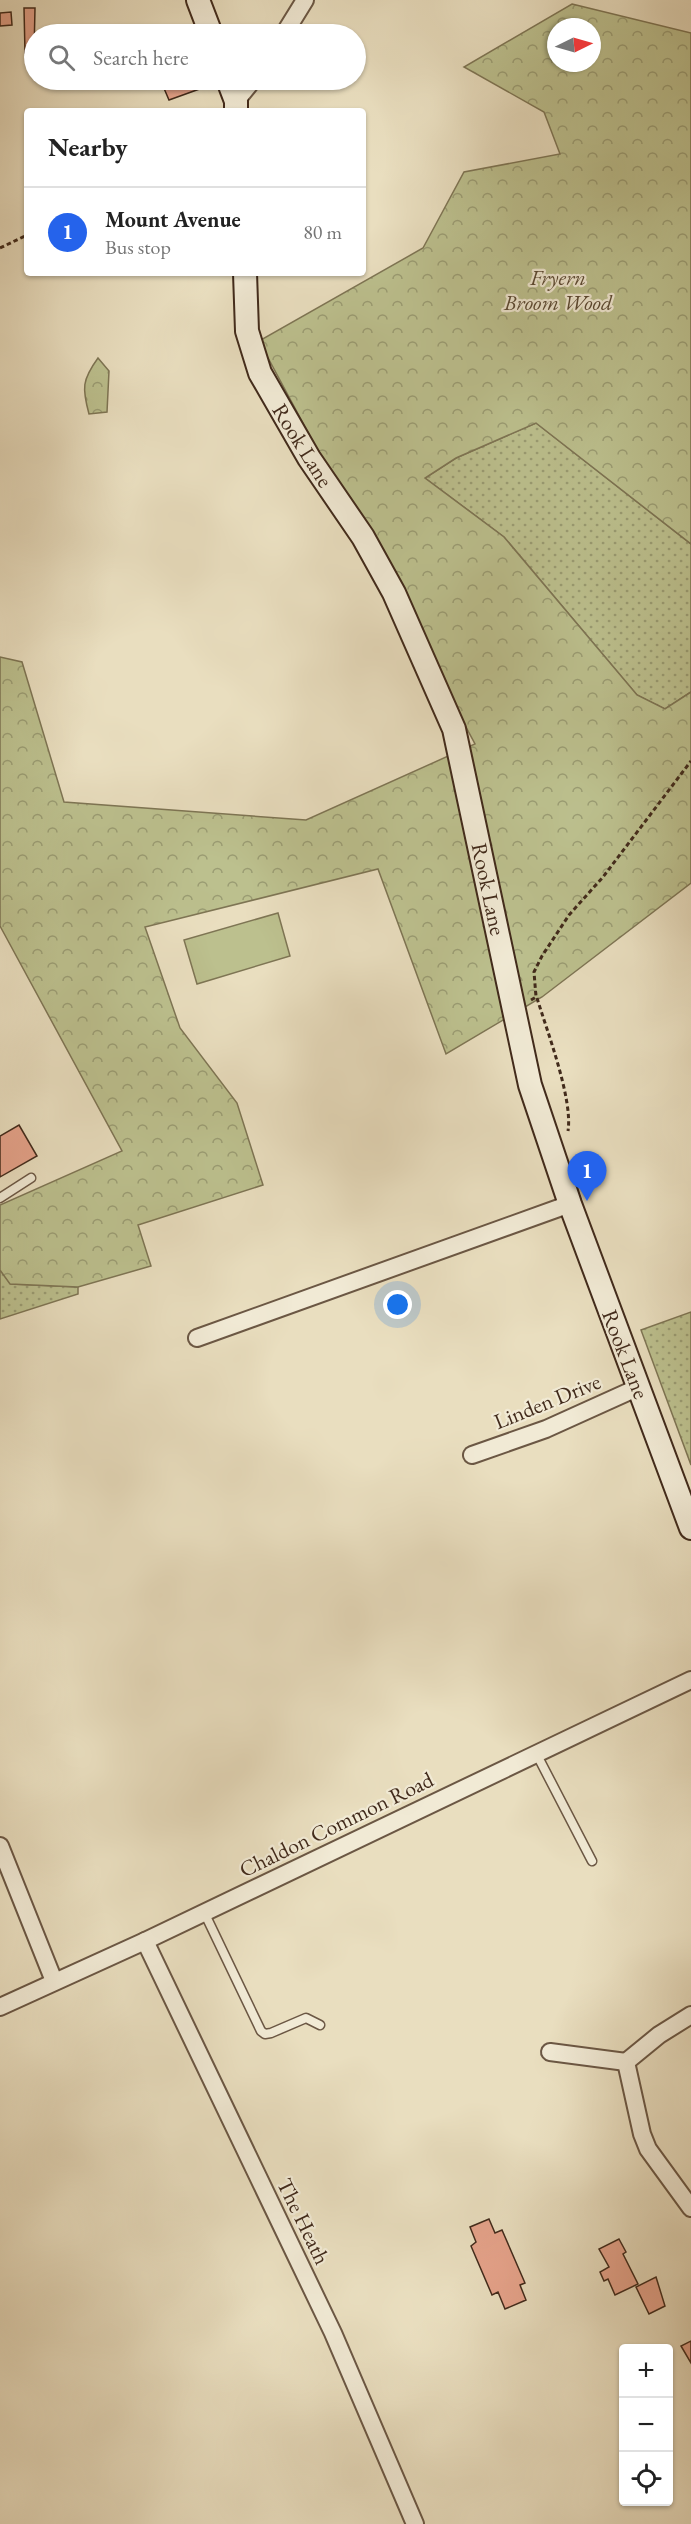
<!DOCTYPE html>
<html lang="en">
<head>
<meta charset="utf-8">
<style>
  :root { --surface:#fff; --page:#f6f6f6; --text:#222; --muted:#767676; --line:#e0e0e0; --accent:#2563eb }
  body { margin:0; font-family:"EB Garamond",serif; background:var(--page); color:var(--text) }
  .controls { position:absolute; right:18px; bottom:18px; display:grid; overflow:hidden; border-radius:6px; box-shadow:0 2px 4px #0004 }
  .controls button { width:54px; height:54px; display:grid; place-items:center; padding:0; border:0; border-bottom:2px solid var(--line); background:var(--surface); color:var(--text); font:30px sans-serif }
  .compass { position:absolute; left:547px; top:18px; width:54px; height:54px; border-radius:50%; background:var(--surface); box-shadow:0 2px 4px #0004; rotate:85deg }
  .you { position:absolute; left:398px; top:1305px; width:21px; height:21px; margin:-15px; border:4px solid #fff; border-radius:50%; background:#1a73e8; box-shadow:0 0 0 9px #1a73e833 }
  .badge { display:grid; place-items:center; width:39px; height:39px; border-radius:50%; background:var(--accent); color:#fff; font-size:20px; font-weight:700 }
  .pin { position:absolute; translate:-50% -50px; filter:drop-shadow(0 2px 3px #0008) }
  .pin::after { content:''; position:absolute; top:32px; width:21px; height:18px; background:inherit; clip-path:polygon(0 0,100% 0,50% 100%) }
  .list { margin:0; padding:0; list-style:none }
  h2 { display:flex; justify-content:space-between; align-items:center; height:78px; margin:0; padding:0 24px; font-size:26px }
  h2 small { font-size:20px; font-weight:400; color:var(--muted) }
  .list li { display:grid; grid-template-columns:39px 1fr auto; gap:18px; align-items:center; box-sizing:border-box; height:90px; padding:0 24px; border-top:2px solid var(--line) }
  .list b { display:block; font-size:22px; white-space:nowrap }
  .list p { margin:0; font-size:20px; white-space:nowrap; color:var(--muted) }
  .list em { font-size:20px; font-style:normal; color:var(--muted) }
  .icon { flex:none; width:33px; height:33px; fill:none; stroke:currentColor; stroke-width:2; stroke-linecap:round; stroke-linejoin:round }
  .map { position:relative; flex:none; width:691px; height:2524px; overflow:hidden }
  .search { position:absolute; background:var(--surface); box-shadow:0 2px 4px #0004; left:24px; top:24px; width:342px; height:66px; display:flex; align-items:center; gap:15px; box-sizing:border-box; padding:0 21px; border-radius:33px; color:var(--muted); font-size:22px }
  .panel { position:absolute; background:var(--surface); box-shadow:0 2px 4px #0004; left:24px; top:108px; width:342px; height:168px; border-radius:6px }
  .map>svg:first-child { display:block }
  .grass { fill:url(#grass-dots); stroke:#7e7554; stroke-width:1.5 }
  .forest { fill:url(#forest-crowns); stroke:#7e7554; stroke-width:1.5; fill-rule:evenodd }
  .garden { fill:#bcc08e; stroke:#7e7554; stroke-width:1.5 }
  .building { fill:#e6a38b; stroke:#412a1b; stroke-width:1.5 }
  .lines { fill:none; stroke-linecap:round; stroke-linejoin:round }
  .lane-casing { stroke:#6b5744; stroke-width:11 }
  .street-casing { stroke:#6b5744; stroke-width:20 }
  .secondary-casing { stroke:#412a1b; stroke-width:26 }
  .path { stroke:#412a1b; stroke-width:3; stroke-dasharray:4.5 3; stroke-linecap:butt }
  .lane { stroke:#f1ead5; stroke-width:8 }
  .street { stroke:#f1ead5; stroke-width:16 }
  .secondary { stroke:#f1ead5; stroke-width:22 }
  .labels { text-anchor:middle; stroke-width:4.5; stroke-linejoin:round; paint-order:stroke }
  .park-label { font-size:22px; font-style:italic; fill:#5a4832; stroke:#f1ead5 }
  .street-label { font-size:22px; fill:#412a1b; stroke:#f1ead5 }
</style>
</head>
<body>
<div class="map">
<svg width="691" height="2524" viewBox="0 0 691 2524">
  <defs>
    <pattern id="grass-dots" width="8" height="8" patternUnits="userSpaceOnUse" patternTransform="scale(1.5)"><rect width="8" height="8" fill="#bcc08e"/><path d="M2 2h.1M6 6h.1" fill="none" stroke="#9a9c73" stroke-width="1.8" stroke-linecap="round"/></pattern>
    <pattern id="forest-crowns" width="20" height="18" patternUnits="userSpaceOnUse" patternTransform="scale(1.5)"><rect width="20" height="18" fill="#bcc08e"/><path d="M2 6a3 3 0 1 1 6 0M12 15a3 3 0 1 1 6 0" fill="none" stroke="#9a9c73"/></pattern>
  </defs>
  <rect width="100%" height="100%" fill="#e9debf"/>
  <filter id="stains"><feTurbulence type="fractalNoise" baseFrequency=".00333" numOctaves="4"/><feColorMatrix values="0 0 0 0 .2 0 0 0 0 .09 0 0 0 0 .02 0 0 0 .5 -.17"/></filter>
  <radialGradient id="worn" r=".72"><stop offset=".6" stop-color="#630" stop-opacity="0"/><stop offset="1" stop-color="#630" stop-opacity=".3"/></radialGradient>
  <g class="grass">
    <path d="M536,423L691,544V692L665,709L637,695L504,537L425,478L456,458Z"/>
    <path d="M0,1270L11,1284L78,1287V1294L0,1319Z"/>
    <path d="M691,1312V1465L641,1330Z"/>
  </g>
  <g class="forest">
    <path d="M572,4L691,33V544L536,423L456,458L425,478L504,537L637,695L665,709L691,692V883L542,997L446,1054L378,869L145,927L180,1028L237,1103L263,1185L138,1225L151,1266L78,1287L10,1284L0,1270V1205L122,1151L0,926V657L22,662L64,802L306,820L475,744L259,341L423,248L464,172L560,154L544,112L464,67ZM556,27H592V63H556Z"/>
    <path d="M98,358L109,371L107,412L89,414C82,388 82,380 98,358Z"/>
  </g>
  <path class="garden" d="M278,913L290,956L197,984L184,940Z"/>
  <g class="building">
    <path d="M24,8H35L34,53H25Z"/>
    <path d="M11,12L12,25L0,26V13Z"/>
    <path d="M121,80H144V82L123,86Z"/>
    <path d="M179,80H202L205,87L169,100L163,86Z"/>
    <path d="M19,1125L37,1156L0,1177V1136Z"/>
    <path d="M489,2219L495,2233L502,2230L525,2283L520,2285L526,2300L505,2309L498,2292L492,2295L471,2246L476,2242L470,2227Z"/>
    <path d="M619,2239L626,2252L623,2254L638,2284L615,2295L608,2279L604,2281L600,2272L609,2267L599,2249Z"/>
    <path d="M656,2277L665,2306L649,2314L636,2287Z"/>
    <path d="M691,2341V2363L681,2346Z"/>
  </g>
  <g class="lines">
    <defs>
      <g id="lane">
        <path d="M0,1198L31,1178"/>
        <path d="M536,1753L592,1861"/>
        <path d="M204,1912L261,2031L265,2034L271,2033L306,2018L320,2025"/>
      </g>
      <g id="street">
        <path d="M284,34L305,0"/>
        <path d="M236,101L253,80"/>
        <path d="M197,1338L570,1204"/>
        <path d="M472,1455L546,1429L639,1387"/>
        <path d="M0,1846L54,1981"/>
        <path d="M145,1941L333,2333L415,2524"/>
        <path d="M0,2007L145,1941L691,1680"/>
        <path d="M691,2015L659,2035L626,2062L642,2134L648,2149L691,2208"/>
        <path d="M550,2052L626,2062"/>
      </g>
      <g id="secondary">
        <path d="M198,0L211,34"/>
        <path d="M228,80L236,101V111"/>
        <path d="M245,273L247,331L260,373L309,458L363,537L394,593L454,729L530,1085L570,1204L691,1528"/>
      </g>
    </defs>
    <use href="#lane" class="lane-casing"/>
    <use href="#street" class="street-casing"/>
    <use href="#secondary" class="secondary-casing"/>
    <g class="path">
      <path d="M0,248L27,235"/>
      <path d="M537,998C547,1031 573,1099 568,1131"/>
      <path d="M531,1000L536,997L534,972L542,956L569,915L603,877L691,761"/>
    </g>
    <use href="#lane" class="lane"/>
    <use href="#street" class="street"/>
    <use href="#secondary" class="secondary"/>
  </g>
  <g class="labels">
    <g class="park-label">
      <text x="558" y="285">Fryern<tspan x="558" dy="25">Broom Wood</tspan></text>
    </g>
    <g class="street-label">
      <text transform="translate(303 445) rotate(58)" y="8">Rook Lane</text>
      <text transform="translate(489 889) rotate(78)" y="8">Rook Lane</text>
      <text transform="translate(626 1354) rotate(69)" y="8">Rook Lane</text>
      <text transform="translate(547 1401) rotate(-22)" y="8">Linden Drive</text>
      <text transform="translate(336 1824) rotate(-26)" y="8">Chaldon Common Road</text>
      <text transform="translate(304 2221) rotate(64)" y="8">The Heath</text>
    </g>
  </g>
  <rect width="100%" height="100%" filter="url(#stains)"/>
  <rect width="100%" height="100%" fill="url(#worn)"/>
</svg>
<div class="controls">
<button>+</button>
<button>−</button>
<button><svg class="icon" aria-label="locate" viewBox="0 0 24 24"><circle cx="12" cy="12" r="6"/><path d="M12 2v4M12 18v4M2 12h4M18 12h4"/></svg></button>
</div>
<svg class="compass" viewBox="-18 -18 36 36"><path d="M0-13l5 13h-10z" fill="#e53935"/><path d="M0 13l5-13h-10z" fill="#767676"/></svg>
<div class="you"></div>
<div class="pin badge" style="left:587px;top:1201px">1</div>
<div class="search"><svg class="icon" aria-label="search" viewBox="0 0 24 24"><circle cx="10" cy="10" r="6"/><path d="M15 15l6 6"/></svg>Search here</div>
<section class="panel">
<h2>Nearby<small></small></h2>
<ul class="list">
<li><span class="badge">1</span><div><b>Mount Avenue</b><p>Bus stop</p></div><em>80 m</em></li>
</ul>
</section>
</div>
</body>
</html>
